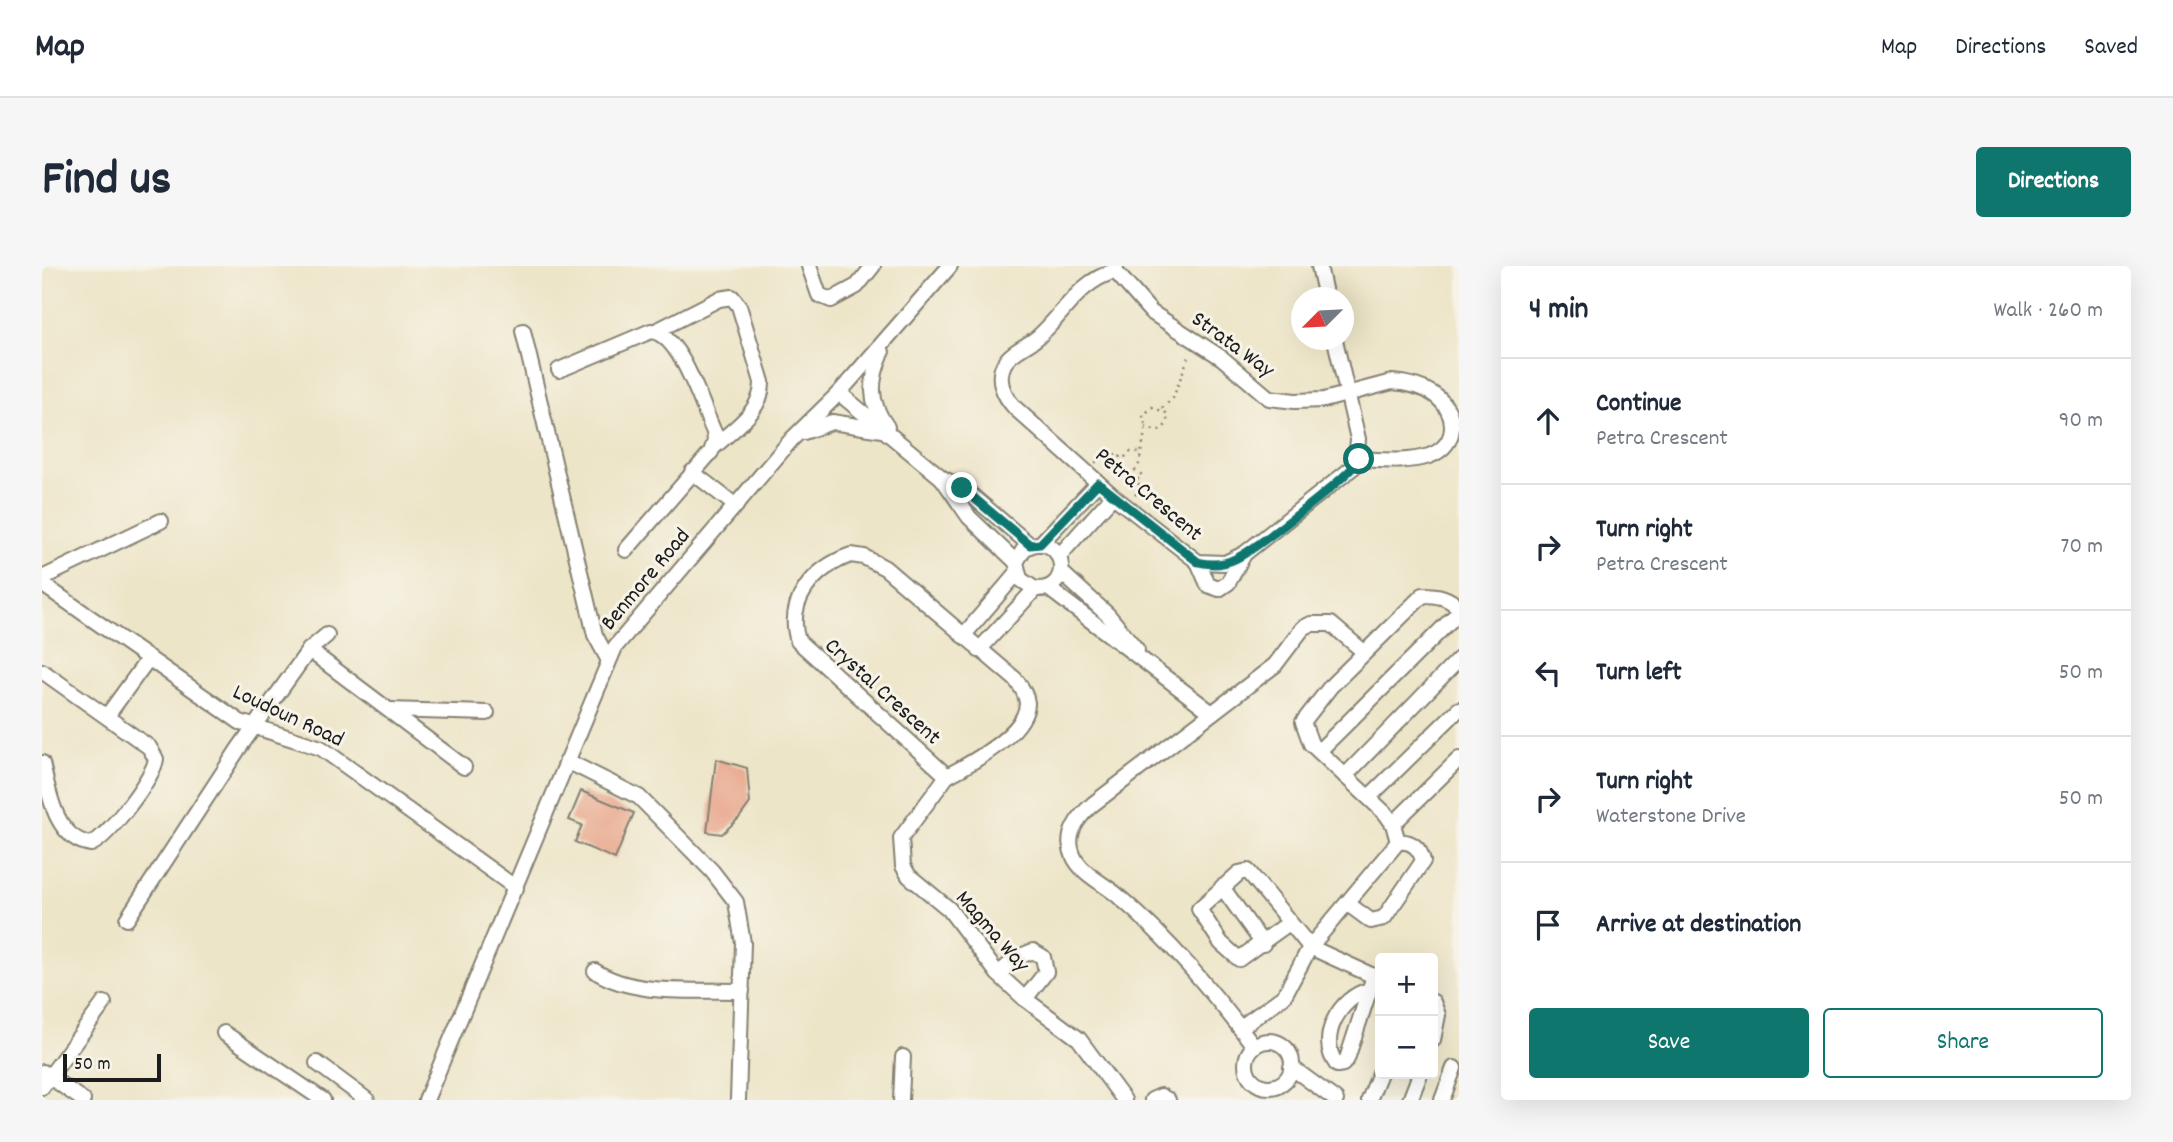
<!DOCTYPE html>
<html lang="en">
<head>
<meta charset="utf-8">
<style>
  :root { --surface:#fff; --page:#f6f6f7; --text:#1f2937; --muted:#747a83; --line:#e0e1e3; --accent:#0f766e }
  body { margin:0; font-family:Dekko,sans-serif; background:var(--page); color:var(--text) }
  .controls { position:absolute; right:21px; bottom:21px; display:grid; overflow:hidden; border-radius:7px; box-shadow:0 7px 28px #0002 }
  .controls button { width:63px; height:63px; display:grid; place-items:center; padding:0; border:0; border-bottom:2px solid var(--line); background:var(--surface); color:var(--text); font:35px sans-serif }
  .compass { position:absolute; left:1249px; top:21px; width:63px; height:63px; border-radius:50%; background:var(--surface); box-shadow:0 7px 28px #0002; rotate:246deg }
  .scale { position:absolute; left:21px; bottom:18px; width:98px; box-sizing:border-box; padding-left:7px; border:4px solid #1c1c1c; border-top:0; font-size:19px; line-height:24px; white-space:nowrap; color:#1c1c1c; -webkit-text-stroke:5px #f7f3e8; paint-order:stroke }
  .stop { position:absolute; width:21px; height:21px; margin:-16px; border:5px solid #0f766e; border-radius:50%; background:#fff }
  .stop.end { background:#0f766e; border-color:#fff; box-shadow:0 2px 7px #0008 }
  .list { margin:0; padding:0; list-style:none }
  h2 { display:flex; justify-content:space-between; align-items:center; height:91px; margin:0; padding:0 28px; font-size:30px }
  h2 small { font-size:23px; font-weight:400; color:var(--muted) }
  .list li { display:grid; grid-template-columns:46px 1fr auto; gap:21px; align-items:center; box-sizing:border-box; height:126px; padding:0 28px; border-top:2px solid var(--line) }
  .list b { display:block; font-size:26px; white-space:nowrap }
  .list p { margin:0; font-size:23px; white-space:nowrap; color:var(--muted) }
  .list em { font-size:23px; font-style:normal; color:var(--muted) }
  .actions { display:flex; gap:14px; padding:21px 28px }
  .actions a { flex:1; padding:16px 0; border:2px solid var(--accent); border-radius:7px; text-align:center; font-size:24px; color:var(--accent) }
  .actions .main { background:var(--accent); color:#fff }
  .icon { flex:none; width:38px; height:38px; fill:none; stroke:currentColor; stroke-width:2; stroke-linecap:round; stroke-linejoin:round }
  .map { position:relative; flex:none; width:1417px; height:834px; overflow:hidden; border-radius:7px }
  header { display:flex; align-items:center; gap:42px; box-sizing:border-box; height:98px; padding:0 35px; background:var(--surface); border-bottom:2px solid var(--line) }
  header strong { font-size:33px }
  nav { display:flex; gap:38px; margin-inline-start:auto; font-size:24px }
  .intro { display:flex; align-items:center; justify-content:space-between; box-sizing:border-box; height:168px; padding:0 42px }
  h1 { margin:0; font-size:49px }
  .button { padding:18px 32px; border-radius:7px; background:var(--accent); color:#fff; font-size:24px; font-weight:700 }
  main { display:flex; gap:42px; padding:0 42px }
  aside { flex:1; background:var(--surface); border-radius:7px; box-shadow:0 7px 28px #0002 }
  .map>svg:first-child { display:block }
  .building { fill:#e9aa90 }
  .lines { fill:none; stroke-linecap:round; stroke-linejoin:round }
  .minor-casing { stroke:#848072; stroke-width:18 }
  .path { stroke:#848072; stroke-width:2.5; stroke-dasharray:2 5; stroke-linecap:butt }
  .minor { stroke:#fff; stroke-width:14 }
  .route { stroke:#0f766e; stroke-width:9 }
  .labels { text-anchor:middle; stroke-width:6; stroke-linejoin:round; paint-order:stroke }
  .street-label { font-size:23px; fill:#1c1c1c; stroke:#f7f3e8 }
</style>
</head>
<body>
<header>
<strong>Map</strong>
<nav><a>Map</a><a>Directions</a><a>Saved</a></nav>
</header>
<div class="intro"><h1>Find us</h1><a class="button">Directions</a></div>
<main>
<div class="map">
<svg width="1417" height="834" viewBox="0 0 1417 834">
  <rect width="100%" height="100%" fill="#f7f3e8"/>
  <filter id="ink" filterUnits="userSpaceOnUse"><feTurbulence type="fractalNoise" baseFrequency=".0143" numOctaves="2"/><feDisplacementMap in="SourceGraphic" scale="14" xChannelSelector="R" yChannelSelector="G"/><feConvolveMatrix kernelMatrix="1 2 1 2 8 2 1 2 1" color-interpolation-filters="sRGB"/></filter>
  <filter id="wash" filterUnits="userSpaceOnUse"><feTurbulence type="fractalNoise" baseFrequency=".00686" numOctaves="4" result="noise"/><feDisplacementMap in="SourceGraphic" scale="28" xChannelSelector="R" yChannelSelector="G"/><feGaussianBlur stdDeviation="1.57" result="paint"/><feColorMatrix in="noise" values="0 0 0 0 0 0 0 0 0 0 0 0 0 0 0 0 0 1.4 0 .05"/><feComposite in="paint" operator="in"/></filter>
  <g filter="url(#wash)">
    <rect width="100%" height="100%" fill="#ede5c8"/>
    <g id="blocks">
      <g class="building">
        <path d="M674,493L705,502L708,537L697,552L680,568L665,566Z"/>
        <path d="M539,525L592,547L573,593L533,576L540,559L527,554Z"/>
      </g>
    </g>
  </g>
  <g filter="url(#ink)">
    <use href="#blocks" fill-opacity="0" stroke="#848072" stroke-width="2"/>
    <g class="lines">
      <defs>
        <g id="minor">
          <path d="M767,0L777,29L789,34L815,20L831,0"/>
          <path d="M1074,0L1073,5C1036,16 1023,47 996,71C986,80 969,85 962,98C954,114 962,130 973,142L1071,230L1156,296L1183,297L1202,288L1314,199L1316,173L1293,74"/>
          <path d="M1277,0L1284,32"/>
          <path d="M1073,5L1109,46L1180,92L1227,132L1253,135L1282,134L1350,116C1364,117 1379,120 1391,128C1417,146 1417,179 1387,190C1365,197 1339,194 1317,193"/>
          <path d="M481,65L553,369L566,393"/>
          <path d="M614,65L677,33L690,31L697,40L720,116C721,145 691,163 672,181"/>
          <path d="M840,86C828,114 826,135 845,161"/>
          <path d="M517,104L609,65C639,68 660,141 672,166L673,175L669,186L584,284"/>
          <path d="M797,127L900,212L921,222L988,279"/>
          <path d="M762,166L790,156L840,164"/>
          <path d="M650,206L694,240"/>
          <path d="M900,212L927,251L974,296"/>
          <path d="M998,278L1056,217"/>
          <path d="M809,289L822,291L843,302L973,413C979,420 984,427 985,437C985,467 928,498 905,510L756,375C743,335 772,302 809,289Z"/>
          <path d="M1017,290L1071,230"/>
          <path d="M1156,296L1166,319L1177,323L1186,317L1201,290"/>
          <path d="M1019,306L1066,349L1095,384"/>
          <path d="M0,312L119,255"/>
          <path d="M0,318L198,456L279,482L474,622"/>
          <path d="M1006,322L1170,447"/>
          <path d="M921,370L975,307"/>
          <path d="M267,384L422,501"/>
          <path d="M937,384L993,323C1036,326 1021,259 982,283L974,296L978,313L993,323"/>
          <path d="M0,405L107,481L114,493C112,511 66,571 49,578C13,573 7,527 0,497"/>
          <path d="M347,444L445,447"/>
          <path d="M65,450L107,392"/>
          <path d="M1277,485L1417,346"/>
          <path d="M525,495L597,531L670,605L694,636L701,677L696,834"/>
          <path d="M905,510L859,572L861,600L867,610L907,643L956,708L983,733L1037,773L1082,834"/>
          <path d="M1303,510L1417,393"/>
          <path d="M1327,531L1417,443"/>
          <path d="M1351,558L1417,493"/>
          <path d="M1356,576L1351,558L1344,548L1269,478L1261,456L1289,420L1381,329C1396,329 1406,331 1417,342"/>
          <path d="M1180,621L1221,678"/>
          <path d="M85,653L197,482L267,384L285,369"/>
          <path d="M1247,657L1197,693L1179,677L1157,643L1197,607L1206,605L1268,681L1338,713"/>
          <path d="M553,705C593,731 653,723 700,725"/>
          <path d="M956,708L976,691L991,685L1001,691L1004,706L983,733"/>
          <path d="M1327,724C1298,731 1274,772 1295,799L1301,798L1305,793L1332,710"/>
          <path d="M1391,736L1396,749L1391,774"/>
          <path d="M1198,762L1242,730L1268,681L1356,576C1369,574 1378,582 1381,595L1342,652L1329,655L1306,638"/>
          <path d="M182,767L281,834"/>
          <circle cx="1227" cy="798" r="23"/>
          <path d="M1212,780C1170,725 1128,674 1075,629C1061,617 1038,607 1031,589C1022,569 1037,550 1051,538L1233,399L1261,362L1269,358H1289L1322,386"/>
          <path d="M275,797L325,834"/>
          <path d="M1249,801L1294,834"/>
          <path d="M1,806L41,834"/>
          <path d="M0,821L62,737"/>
          <path d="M384,834L573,381L750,173L797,127L908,0"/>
          <path d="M859,834L861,791"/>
          <path d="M1110,834L1119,830L1126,834"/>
          <path d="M1327,834L1338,807"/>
          <path d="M1368,834L1378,808"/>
          <path d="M1400,834L1412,802"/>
        </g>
      </defs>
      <use href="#minor" class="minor-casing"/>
      <g class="path">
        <path d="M1120,142L1131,132L1148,87"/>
        <path d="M1053,197L1062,187L1068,193L1074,187L1081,193L1088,186H1098"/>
        <path d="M1093,229L1100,222L1094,215L1100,209L1093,204L1097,198L1104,161L1101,150L1110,141L1124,147C1127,155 1124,163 1114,165L1104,161"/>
      </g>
      <use href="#minor" class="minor"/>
    </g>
  </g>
  <g class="lines" filter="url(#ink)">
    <path class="route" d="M920,222L988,279L998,278L1056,217L1156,296C1168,299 1181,299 1193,293C1212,284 1310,209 1317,193"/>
  </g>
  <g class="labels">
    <g class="street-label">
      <text transform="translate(1192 77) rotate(36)" y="8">Strata Way</text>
      <text transform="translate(1108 227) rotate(40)" y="8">Petra Crescent</text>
      <text transform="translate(602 312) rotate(-50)" y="8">Benmore Road</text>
      <text transform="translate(842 424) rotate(42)" y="8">Crystal Crescent</text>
      <text transform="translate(247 448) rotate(25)" y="8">Loudoun Road</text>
      <text transform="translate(952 664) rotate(49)" y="8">Magma Way</text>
    </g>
  </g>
</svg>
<div class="controls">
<button>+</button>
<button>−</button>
</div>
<svg class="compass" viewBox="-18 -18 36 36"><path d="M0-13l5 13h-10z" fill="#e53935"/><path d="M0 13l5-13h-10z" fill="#747a83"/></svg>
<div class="scale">50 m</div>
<div class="stop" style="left:1317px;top:193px"></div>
<div class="stop end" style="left:920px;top:222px"></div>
</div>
<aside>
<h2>4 min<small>Walk · 260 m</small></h2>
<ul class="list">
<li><svg class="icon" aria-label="ahead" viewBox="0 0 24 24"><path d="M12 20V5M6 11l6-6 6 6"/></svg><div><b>Continue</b><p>Petra Crescent</p></div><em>90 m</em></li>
<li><svg class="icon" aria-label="right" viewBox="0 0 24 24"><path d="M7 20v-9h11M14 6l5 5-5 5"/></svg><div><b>Turn right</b><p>Petra Crescent</p></div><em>70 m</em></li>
<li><svg class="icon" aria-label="left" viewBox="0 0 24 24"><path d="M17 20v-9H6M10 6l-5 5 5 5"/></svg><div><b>Turn left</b></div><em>50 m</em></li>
<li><svg class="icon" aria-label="right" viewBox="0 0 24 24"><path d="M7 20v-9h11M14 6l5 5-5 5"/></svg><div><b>Turn right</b><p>Waterstone Drive</p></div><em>50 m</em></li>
<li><svg class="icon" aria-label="arrive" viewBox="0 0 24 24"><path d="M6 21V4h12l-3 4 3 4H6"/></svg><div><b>Arrive at destination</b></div></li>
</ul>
<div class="actions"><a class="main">Save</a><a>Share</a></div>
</aside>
</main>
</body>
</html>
